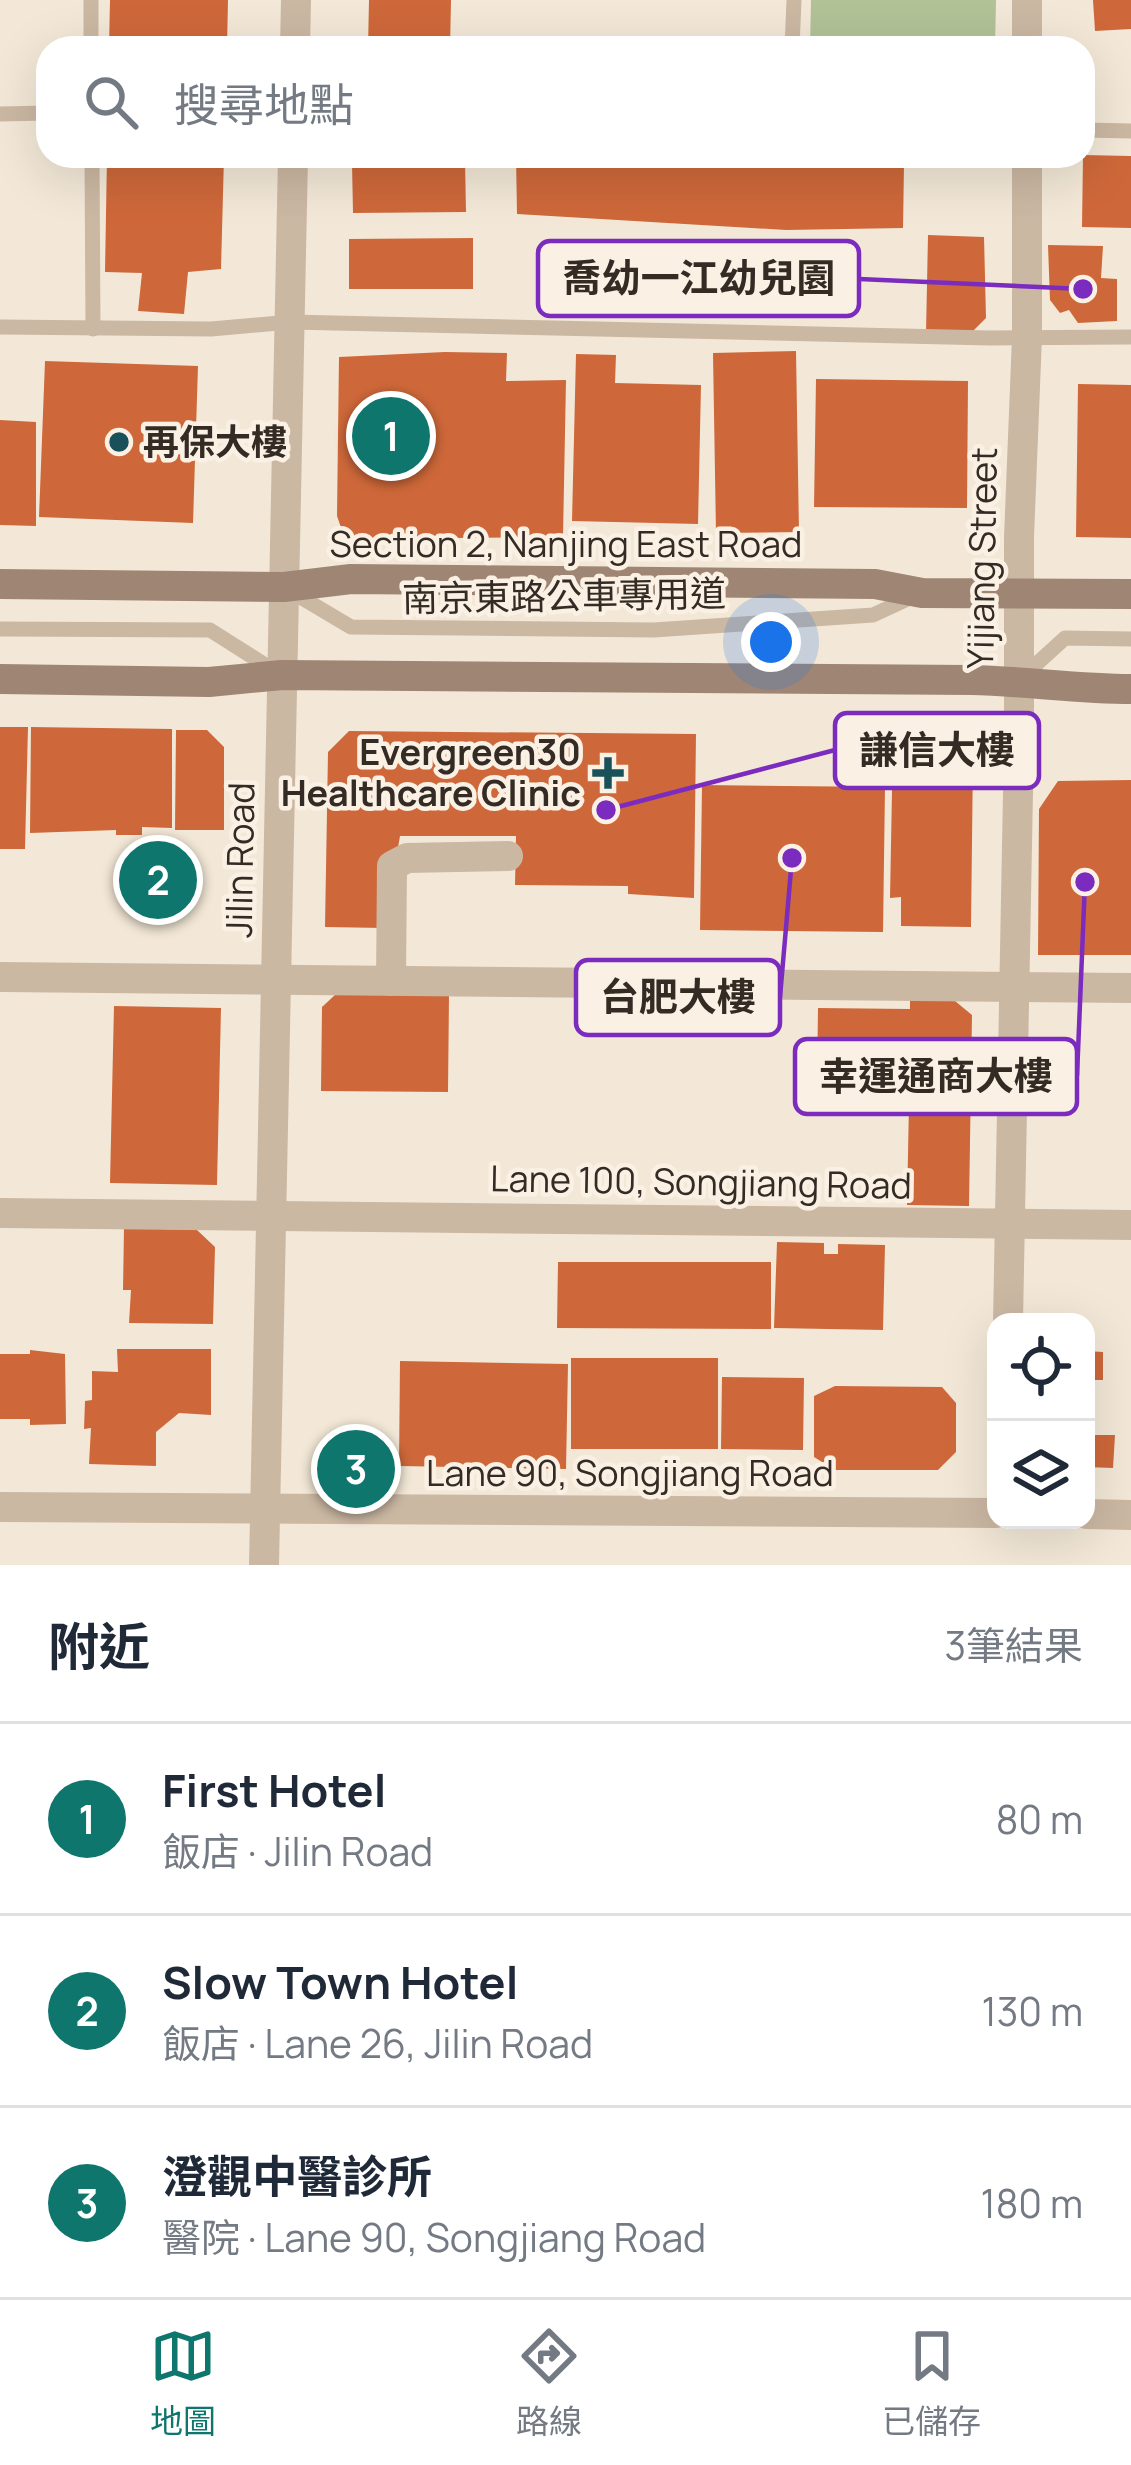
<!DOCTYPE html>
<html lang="zh-TW">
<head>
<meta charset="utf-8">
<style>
  :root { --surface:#fff; --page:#f6f6f7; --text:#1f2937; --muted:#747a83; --line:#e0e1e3; --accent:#0f766e }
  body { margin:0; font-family:Manrope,"Noto Sans TC",sans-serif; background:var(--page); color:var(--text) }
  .controls { position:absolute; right:36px; bottom:36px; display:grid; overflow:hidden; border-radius:24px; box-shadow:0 12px 48px #0002 }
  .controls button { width:108px; height:108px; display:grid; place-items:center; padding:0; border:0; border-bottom:3px solid var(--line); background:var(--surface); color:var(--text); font:60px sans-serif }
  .you { position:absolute; left:771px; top:642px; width:42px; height:42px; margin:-30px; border:9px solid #fff; border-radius:50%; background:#1a73e8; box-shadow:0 0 0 18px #1a73e833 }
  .badge { display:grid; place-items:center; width:78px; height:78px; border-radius:50%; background:var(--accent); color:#fff; font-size:39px; font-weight:700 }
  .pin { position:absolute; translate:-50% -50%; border:6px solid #fff; box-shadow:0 3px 12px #0006 }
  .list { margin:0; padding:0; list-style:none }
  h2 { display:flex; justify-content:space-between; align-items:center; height:156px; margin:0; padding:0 48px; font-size:51px }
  h2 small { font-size:39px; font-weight:400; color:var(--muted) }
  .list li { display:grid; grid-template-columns:78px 1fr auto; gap:36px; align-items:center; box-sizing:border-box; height:192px; padding:0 48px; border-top:3px solid var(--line) }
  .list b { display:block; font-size:45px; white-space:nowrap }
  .list p { margin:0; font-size:39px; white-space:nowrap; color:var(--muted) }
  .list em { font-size:39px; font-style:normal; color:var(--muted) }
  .icon { flex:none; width:66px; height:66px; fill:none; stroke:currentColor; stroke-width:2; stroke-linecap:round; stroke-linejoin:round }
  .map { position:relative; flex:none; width:1131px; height:1565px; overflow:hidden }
  .search { position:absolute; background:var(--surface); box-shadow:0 12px 48px #0002; left:36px; right:36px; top:36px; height:132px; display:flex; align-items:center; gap:30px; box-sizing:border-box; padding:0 42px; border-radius:36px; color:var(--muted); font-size:45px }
  .sheet { height:732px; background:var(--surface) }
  nav { display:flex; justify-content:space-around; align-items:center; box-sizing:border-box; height:168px; border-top:3px solid var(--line); background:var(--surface); font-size:33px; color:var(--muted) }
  nav a { display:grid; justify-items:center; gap:6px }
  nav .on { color:var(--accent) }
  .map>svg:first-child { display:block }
  .green { fill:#b1c297 }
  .building { fill:#ce683a }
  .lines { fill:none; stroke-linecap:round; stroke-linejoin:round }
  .service { stroke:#cbb8a3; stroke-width:15 }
  .minor { stroke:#cbb8a3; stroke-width:30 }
  .tertiary { stroke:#cbb8a3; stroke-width:30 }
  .secondary { stroke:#9f8674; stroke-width:30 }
  .poi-dot { fill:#185159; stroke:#faf1e4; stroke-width:4.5 }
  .labels { text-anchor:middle; stroke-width:9; stroke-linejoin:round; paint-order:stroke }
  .poi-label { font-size:36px; font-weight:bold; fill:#352b25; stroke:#faf1e4; text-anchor:start }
  .street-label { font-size:36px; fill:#352b25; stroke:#faf1e4 }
  .leader { fill:none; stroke:#7b2cbf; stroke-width:4.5 }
  .callout-dot { fill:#7b2cbf; stroke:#faf1e4; stroke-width:4.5 }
  .callout { fill:#faf1e4; stroke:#7b2cbf; stroke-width:4.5 }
  .callout-label { font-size:39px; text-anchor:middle; font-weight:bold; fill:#352b25 }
</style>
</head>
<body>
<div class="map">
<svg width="1131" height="1565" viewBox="0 0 1131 1565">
  <rect width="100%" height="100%" fill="#f3e8d7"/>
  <path class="green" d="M811,0H996L995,48H810Z"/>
  <g class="building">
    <path d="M110,0H228L227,48H109Z"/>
    <path d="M369,0H451L450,48H368Z"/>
    <path d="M1093,0H1131V29L1095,31Z"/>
    <path d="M1083,155L1131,156V228L1082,227Z"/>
    <path d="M107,156H224L221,269L188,272L184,314L138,311L142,273L105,272Z"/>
    <path d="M516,156H650L904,165L903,228L786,230L517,214Z"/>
    <path d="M465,161L466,212L353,213L352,163Z"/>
    <path d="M928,235L984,237L986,318L971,333H926Z"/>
    <path d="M473,238V289H349V239Z"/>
    <path d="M1048,245L1103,246L1101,278L1117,279V321L1078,323L1069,310L1060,313L1050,300Z"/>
    <path d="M796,351L799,532L716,533L713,353Z"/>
    <path d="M445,352L507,353L506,381L566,380L563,537L345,539L337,516L339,357Z"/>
    <path d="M576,354L616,355L615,383L701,385L698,524L572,521Z"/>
    <path d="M45,361L198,366L193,523L39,517Z"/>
    <path d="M816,379L968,381L967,508L814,507Z"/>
    <path d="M1078,384L1131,385V538L1076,537Z"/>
    <path d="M0,420L36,422V526L0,525Z"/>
    <path d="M0,727H28L25,849H0Z"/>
    <path d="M31,727L172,729V828L142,827V835H116V830L30,833Z"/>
    <path d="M176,730H207L224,747V830H175Z"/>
    <path d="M349,731L696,734L694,898L628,894V886L515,885L516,836H400L384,928L325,927L328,752Z"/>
    <path d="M893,736L957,737L973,756L971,927L901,926V897L890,898Z"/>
    <path d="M1131,780V955H1038L1039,809L1058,781Z"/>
    <path d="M702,785L885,787L883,932L700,930Z"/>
    <path d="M336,994L449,995L448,1092L321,1091L322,1007Z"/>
    <path d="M910,1000L955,1001L972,1015L969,1206L907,1205L909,1103H898V1094L874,1093L875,1080L817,1079L818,1008L910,1009Z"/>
    <path d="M114,1006L221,1008L217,1185L110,1183Z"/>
    <path d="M124,1228L197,1230L215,1247L213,1324L129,1323L131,1290H123Z"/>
    <path d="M777,1242L824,1243V1254H838V1244L885,1245L883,1330L774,1328Z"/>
    <path d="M558,1262H771V1329L557,1328Z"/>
    <path d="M117,1349H211V1415L179,1413L156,1432V1466L89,1464L91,1428L84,1429L85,1401L92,1400V1371L118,1372Z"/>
    <path d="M30,1350L65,1354L66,1424L30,1425V1419H0V1354H30Z"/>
    <path d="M1086,1351L1103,1352V1380H1092V1435H1115L1113,1468L1086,1467Z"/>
    <rect x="571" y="1358" width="147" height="91"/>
    <path d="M400,1361L568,1364L566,1469L399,1466Z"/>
    <path d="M722,1377L804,1378L803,1450L721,1449Z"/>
    <path d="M835,1386L942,1387L956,1403V1452L938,1470H835L814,1457V1396Z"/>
  </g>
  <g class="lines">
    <g class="service">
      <path d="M91,0V48"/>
      <path d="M792,48L794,0"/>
      <path d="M0,114L48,113"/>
      <path d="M1083,130L1131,131"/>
      <path d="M92,156L93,329"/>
      <path d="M0,327L211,329L290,322L990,338L1131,337"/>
      <path d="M287,589L351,627L654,630L873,615L914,596"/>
      <path d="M0,629L210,630L278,673"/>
      <path d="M1020,679L1065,638L1131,639"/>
    </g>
    <g class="minor">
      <path d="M1027,48V0"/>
      <path d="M0,977L1131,988"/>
      <path d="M391,981L392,866L407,858L508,856"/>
      <path d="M0,1213L1131,1225"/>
      <path d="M1008,1322L1019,739V537L1027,337V156"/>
      <path d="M0,1507L996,1513"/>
      <path d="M1086,1514L1131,1515"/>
    </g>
    <g class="tertiary">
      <path d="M295,48L296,0"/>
      <path d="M264,1565L293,156"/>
    </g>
    <g class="secondary">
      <path d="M0,584L284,587L351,579L875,584L922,593L1131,594"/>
      <path d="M0,679L209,682L282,675L971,680C1025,681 1077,689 1131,689"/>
    </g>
  </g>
  <g class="poi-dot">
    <circle cx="119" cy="442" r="12"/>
    <path d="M602 755h12v12h12v12h-12v12h-12v-12h-12v-12h12z"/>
  </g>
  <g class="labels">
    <g class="poi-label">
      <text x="143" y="455">再保大樓</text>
      <text x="581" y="765" text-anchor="end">Evergreen30<tspan x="581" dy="41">Healthcare Clinic</tspan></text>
    </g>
    <g class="street-label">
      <text x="566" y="557">Section 2, Nanjing East Road</text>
      <text transform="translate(982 558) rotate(-89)" y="13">Yijiang Street</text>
      <text transform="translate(564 596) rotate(-1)" y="13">南京東路公車專用道</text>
      <text transform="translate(240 860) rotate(-89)" y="13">Jilin Road</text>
      <text transform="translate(701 1182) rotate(1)" y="13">Lane 100, Songjiang Road</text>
      <text x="630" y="1486">Lane 90, Songjiang Road</text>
    </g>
  </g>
  <path class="leader" d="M1083 289L859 279M606 810L835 750M792 858L780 997M1085 882L1077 1076"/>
  <g class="callout-dot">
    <circle cx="1083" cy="289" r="12"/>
    <circle cx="606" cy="810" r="12"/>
    <circle cx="792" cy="858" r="12"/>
    <circle cx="1085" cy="882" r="12"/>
  </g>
  <g class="callout">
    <rect x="538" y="241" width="321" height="75" rx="12"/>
    <rect x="835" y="713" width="204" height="75" rx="12"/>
    <rect x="576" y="960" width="204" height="75" rx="12"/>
    <rect x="795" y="1039" width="282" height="75" rx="12"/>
  </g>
  <g class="callout-label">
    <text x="699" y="292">喬幼一江幼兒園</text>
    <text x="937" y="764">謙信大樓</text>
    <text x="678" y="1011">台肥大樓</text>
    <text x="936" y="1090">幸運通商大樓</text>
  </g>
</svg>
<div class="controls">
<button><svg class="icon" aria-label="locate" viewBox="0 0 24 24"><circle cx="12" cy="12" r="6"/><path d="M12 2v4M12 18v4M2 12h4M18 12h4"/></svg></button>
<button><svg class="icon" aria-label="layers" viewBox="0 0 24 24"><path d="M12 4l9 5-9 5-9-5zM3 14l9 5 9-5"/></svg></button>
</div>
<div class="you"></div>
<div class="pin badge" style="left:391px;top:436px">1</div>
<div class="pin badge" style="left:158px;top:880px">2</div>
<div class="pin badge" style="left:356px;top:1469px">3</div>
<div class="search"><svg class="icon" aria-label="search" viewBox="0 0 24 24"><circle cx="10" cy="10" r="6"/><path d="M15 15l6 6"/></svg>搜尋地點</div>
</div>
<section class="sheet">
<h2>附近<small>3筆結果</small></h2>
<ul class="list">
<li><span class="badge">1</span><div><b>First Hotel</b><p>飯店 · Jilin Road</p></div><em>80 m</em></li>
<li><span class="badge">2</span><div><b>Slow Town Hotel</b><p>飯店 · Lane 26, Jilin Road</p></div><em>130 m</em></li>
<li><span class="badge">3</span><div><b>澄觀中醫診所</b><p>醫院 · Lane 90, Songjiang Road</p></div><em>180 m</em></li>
</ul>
</section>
<nav>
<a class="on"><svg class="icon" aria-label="map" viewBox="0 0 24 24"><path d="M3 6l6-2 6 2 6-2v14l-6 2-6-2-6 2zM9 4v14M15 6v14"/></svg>地圖</a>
<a><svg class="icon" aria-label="directions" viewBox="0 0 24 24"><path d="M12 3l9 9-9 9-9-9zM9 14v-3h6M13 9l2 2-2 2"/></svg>路線</a>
<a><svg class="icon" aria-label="saved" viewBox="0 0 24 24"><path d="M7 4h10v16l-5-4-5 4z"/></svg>已儲存</a>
</nav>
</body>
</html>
